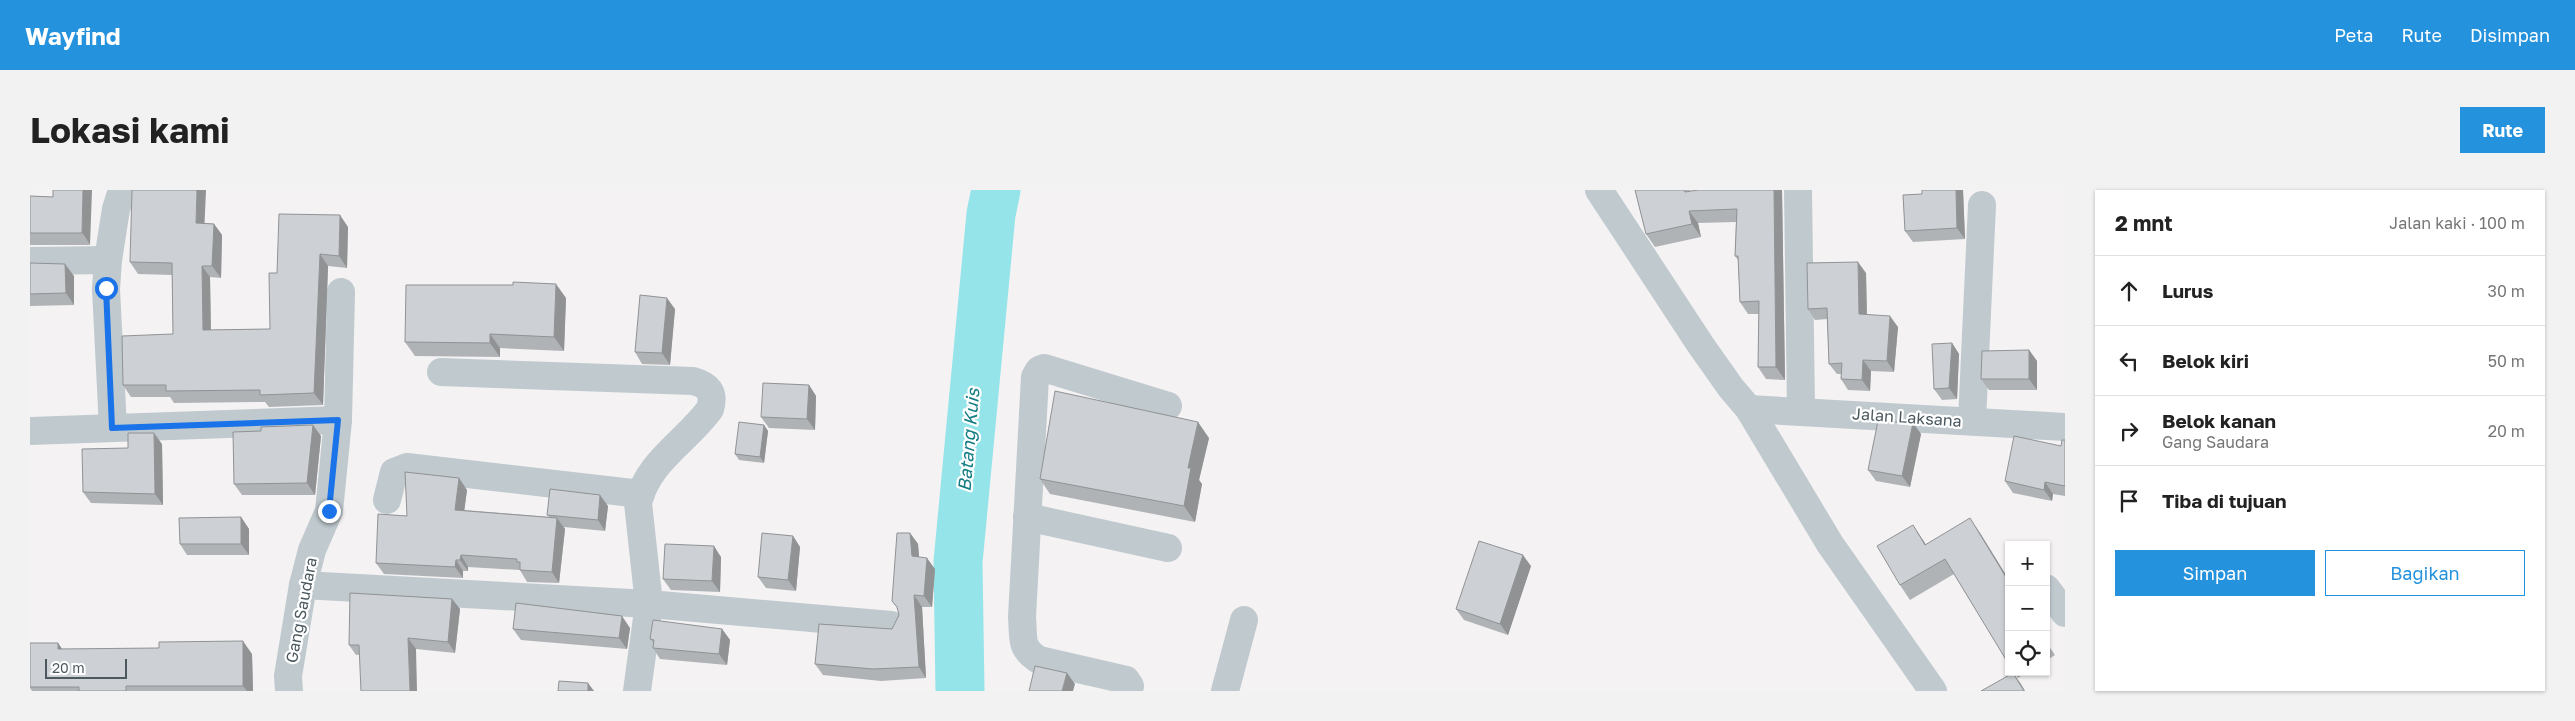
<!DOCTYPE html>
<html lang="id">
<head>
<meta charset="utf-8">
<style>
  :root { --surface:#fff; --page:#f2f2f2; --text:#222; --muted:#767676; --line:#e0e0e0; --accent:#2492dd }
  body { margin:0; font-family:"Golos Text",sans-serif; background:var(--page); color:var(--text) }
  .controls { position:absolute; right:15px; bottom:15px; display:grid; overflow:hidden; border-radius:0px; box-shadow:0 1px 4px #0004 }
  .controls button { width:45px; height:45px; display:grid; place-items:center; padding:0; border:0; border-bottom:1px solid var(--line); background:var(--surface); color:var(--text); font:25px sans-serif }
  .scale { position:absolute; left:15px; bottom:12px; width:82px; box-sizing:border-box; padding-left:5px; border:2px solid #4b595f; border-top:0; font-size:14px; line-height:18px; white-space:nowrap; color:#4b595f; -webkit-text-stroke:4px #fff; paint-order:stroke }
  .stop { position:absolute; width:15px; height:15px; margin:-11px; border:4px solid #1a73e8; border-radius:50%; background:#fff }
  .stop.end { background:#1a73e8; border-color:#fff; box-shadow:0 1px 5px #0008 }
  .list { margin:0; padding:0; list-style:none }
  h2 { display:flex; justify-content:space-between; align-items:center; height:65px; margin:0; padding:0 20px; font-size:21px }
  h2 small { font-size:16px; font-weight:400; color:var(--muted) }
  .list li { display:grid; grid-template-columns:32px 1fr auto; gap:15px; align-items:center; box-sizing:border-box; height:70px; padding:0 20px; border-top:1px solid var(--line) }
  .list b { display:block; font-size:19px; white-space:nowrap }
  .list p { margin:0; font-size:16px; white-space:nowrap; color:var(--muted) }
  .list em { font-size:16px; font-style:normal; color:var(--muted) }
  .actions { display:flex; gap:10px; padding:15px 20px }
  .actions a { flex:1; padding:11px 0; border:1px solid var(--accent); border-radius:0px; text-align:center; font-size:18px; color:var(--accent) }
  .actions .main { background:var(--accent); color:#fff }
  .icon { flex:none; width:28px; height:28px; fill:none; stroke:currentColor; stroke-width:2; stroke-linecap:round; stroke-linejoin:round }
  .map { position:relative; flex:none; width:2035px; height:501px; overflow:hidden; border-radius:0px }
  header { display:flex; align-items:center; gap:30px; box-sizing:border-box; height:70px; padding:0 25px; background:var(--accent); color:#fff }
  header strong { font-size:24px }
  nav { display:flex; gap:28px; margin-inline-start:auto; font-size:18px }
  .intro { display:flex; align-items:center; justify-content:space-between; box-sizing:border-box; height:120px; padding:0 30px }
  h1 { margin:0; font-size:35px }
  .button { padding:12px 22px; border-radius:0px; background:var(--accent); color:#fff; font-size:18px; font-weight:700 }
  main { display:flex; gap:30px; padding:0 30px }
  aside { flex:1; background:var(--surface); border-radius:0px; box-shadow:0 1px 4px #0004 }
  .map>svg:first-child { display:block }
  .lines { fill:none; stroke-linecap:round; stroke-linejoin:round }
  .river { stroke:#94e4e9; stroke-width:49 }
  .minor { stroke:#bfc9ce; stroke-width:28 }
  .wall { fill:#b0b3b6 }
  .shaded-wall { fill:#909294 }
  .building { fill:#cdd0d4; stroke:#909294 }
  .route { stroke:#1a73e8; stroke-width:6 }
  .labels { text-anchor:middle; stroke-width:4.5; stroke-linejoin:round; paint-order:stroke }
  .street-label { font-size:16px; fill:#4b595f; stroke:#fff }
  .water-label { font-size:18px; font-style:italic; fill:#137d83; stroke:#fff }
</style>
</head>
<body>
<header>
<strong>Wayfind</strong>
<nav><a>Peta</a><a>Rute</a><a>Disimpan</a></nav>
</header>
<div class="intro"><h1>Lokasi kami</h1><a class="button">Rute</a></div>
<main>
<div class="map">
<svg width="2035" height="501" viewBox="0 0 2035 501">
  <rect width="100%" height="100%" fill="#f4f2f3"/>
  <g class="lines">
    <path class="river" d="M930,501L928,372L961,24L966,0"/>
    <g class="minor">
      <path d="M1569,0L1670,154L1701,198L1719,219L1800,354L1903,501"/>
      <path d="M1768,0L1771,220"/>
      <path d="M78,70L86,19L92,0"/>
      <path d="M0,71L78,70L76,99L83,238"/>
      <path d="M411,182L663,191C678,195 685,202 680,219C656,252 618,271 608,313L619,414L607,501"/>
      <path d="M1719,219L2035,237"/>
      <path d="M1942,231L1952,15"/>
      <path d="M0,241L308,230"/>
      <path d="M357,310L364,282L377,277L611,304"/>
      <path d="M997,327L1138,358"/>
      <path d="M273,395L619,414L861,435"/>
      <path d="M2016,398L2035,423"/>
      <path d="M259,501L258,486L273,395L282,360L299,321L308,230L311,102"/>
      <path d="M1099,501L1100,496L1096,490L1009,470C989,457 994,449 992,427L1005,187L1009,180L1014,178L1138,216"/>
      <path d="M1195,501L1214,430"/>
    </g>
  </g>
  <g class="wall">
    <path d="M23,0L60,55H0V6L23,7Z"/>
    <path d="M1605,0H1660V1L1668,0H1752L1755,190L1736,189L1728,177L1729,124H1718L1710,112L1708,70L1705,66L1706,32L1668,33L1671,47L1625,57L1616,44Z"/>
    <path d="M1892,0H1957H1933L1935,49L1883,52L1875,41L1892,4Z"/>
    <path d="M175,33L184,34L192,45L191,88L180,87L181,140L240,139L247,83L318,37L317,78L298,76L293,215L239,217L235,212L144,213L140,207H101L93,195L143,144L142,85L108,84L100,72Z"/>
    <path d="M0,73L44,86V115L0,116Z"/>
    <path d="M1836,83L1837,125L1868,137L1864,182L1841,181L1840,201L1818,200L1811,189V184H1807L1799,174L1797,129L1785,130L1778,119Z"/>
    <path d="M536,108L534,161L470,158V167L385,166L375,152Z"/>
    <path d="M645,119L640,175L612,174L605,162Z"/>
    <path d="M1922,153L1929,164L1927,209L1912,210L1904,199Z"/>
    <path d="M1999,160L2007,171V200H1959L1951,189Z"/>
    <path d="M779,195L786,206L785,240L739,238L731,227Z"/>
    <path d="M1883,233L1891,244L1880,297L1846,291L1838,280Z"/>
    <path d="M734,235L738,241L734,273L709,270L705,264Z"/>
    <path d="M291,246L285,305H212L204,294Z"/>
    <path d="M1179,248L1169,290L1172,294L1165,332L1020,304L1010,289Z"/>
    <path d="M2035,250V306L2023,304L2022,311L1983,303L1975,291L2031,256Z"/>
    <path d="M132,254L133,315L61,313L53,302L98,258Z"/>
    <path d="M437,300L434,320L519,327L517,325L578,316L575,341L534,337L535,339L529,393L497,392L490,380L438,377V381H433V388L354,384L346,373L377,326Z"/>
    <path d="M211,327L219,339V365H157L150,354Z"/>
    <path d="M880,343L888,354L889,367L905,379L902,417H892L896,488L851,491L793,485L785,474L862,439L869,425L868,419L862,411Z"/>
    <path d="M1950,343L1979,390V474L1924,384L1880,410L1870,395L1893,350L1896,355Z"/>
    <path d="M763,346L770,357L766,401L736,398L728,387Z"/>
    <path d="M691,367L690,402L641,400L633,389Z"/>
    <path d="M1501,376L1478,445L1434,430L1426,419Z"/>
    <path d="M422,409L430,419L425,463L386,459L326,465L319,455Z"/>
    <path d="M600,438L597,459L491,450L483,439Z"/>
    <path d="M692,439L700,450L697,475L630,469L623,458V453L620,449Z"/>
    <path d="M2016,452L2025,465L2016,471Z"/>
    <path d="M0,453H28L32,459L222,464L223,501H2L0,498Z"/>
    <path d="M1984,482H1997L1988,488Z"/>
  </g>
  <g class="shaded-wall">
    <path d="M53,0H62L60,55L52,43Z"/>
    <path d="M167,0H176L174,45L166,33Z"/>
    <path d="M1744,0H1752L1755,190L1746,177Z"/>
    <path d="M1926,0H1933L1935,49L1927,38Z"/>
    <path d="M1659,21L1668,33L1671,47L1662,34Z"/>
    <path d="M310,25L318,37L317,78L309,66Z"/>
    <path d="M184,34L192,45L191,88L182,76Z"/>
    <path d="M290,64L298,76L293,215L284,203Z"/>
    <path d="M1828,72L1836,83L1837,135L1829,124Z"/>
    <path d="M35,74L44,86V115L36,103Z"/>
    <path d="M172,76L180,87L181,152L173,140Z"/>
    <path d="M526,94L536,108L534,161L524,147Z"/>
    <path d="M637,108L645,119L640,175L632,163Z"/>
    <path d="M1860,126L1868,137L1864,182L1857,171Z"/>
    <path d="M460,144L470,158V167L460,153Z"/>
    <path d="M1922,153L1929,164L1927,209L1919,198Z"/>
    <path d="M1999,160L2007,171V200L1999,189Z"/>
    <path d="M1833,170L1841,181L1840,201L1832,190Z"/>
    <path d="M779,195L786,206L785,240L777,229Z"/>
    <path d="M1168,232L1179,248L1169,290L1172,294L1165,332L1154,316L1158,278Z"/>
    <path d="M1883,233L1891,244L1880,297L1872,286Z"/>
    <path d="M283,235L291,246L285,305L277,293Z"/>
    <path d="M734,235L738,241L734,273L730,267Z"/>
    <path d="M124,243L132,254L133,315L125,304Z"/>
    <path d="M429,288L437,300L433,331L425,320Z"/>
    <path d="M2015,292L2023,304L2022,311L2014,300Z"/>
    <path d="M570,305L578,316L575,341L568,330Z"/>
    <path d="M211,327L219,339V365L211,354Z"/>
    <path d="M527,328L535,339L529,393L522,382Z"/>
    <path d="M1940,328L1950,343L1979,390V392Z"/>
    <path d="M1883,335L1893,350L1905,370L1895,355Z"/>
    <path d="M880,343L888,354L890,378L882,366Z"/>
    <path d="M763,346L770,357L766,401L758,390Z"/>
    <path d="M684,356L691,367L690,402L682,391Z"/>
    <path d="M431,365L438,377V381L430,370Z"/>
    <path d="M1493,365L1501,376L1478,445L1470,434Z"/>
    <path d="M897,368L905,379L902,417L894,406Z"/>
    <path d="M426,370L433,381V388L425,377Z"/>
    <path d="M884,405L892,417L896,488L889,477Z"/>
    <path d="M422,409L430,419L425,463L418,452Z"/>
    <path d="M592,426L600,438L597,459L589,448Z"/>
    <path d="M692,439L700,450L697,475L689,464Z"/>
    <path d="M378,448L386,459L387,501H380Z"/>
    <path d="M213,451L222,464L223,501H217L213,496Z"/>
    <path d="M28,453L37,466L28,459Z"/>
    <path d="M1037,483L1045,494L1043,501H1032Z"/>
    <path d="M1983,483L1991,494L1995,501H1994Z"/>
    <path d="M558,493L564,501H558Z"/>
  </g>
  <g class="building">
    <path d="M23,0H53L52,43H0V6L23,7Z"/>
    <path d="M102,0H167L166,33L184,34L182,76H172L173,140L240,139L239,83H247L249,24L310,25L309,66L290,64L284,203L230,205V200L136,201V195H93L92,146L143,144L142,73L100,72Z"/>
    <path d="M1605,0H1654L1655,2L1668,0H1744L1746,177H1728L1729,111L1710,112L1708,66H1705L1707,19L1659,21L1662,34L1616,44Z"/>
    <path d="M1892,0H1926L1927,38L1875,41L1873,5L1892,4Z"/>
    <path d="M1828,72L1829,124L1860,126L1857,171L1833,170L1832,190L1811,189L1812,173L1799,174L1797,118L1778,119L1777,73Z"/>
    <path d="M0,73L35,74L36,103L0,104Z"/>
    <path d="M483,92L526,94L524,147L460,144V153L375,152L376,95H483Z"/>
    <path d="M610,105L637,108L632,163L605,162Z"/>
    <path d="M1922,153L1919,198L1904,199L1902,154Z"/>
    <path d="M1999,160V189H1951L1952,161Z"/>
    <path d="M733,193L779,195L777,229L731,227Z"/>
    <path d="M1025,201L1168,232L1158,278H1161L1154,316L1010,289Z"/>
    <path d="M1848,231L1883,233L1872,286L1838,280Z"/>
    <path d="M709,232L734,235L730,267L705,264Z"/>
    <path d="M283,235L277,293L204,294L203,242L231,241V237Z"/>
    <path d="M98,243H124L125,304L53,302L52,259L98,258Z"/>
    <path d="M1984,246L2031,256L2032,250H2035V296L2015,292L2014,300L1975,291Z"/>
    <path d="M375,282L429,288L425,320L527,328L522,382L490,380V372H487V369L431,365L430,370H426L425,377L346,373L348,324L377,326Z"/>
    <path d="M520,299L570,305L568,330L517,325Z"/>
    <path d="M211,327V354H150L149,328Z"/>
    <path d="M1940,328L1979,392V473H1978L1915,369L1870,395L1847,356L1883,335L1895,355Z"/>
    <path d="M732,343L763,346L758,390L728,387Z"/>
    <path d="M867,343H880L882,366L897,368L894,406L884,405L889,477L843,479L785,474L789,434L862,439L869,425L867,417L862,411Z"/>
    <path d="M1449,351L1493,365L1470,434L1426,419Z"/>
    <path d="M635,354L684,356L682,391L633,389Z"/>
    <path d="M320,403L422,409L418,452L378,448L380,501H331L329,455H319Z"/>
    <path d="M486,413L592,426L589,448L483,439Z"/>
    <path d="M623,430L692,439L689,464L623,458L624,450L620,449Z"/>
    <path d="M213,451V496H96V501H49V497H0V453H28V459L129,458V452Z"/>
    <path d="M1005,476L1037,483L1032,501H999Z"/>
    <path d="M1983,483L1994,501H1951Z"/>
    <path d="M529,491L558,493V501H528Z"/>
  </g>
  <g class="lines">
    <path class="route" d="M76,98L82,238L308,230L299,321"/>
  </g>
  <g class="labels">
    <g class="street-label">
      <text transform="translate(1877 227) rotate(4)" y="6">Jalan Laksana</text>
      <text transform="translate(271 420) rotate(-79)" y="6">Gang Saudara</text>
    </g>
    <g class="water-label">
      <text transform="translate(939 250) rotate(-85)" y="6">Batang Kuis</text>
    </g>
  </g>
</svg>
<div class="controls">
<button>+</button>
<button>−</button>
<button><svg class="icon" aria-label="locate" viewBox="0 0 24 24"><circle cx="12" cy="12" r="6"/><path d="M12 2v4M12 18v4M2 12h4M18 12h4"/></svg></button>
</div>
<div class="scale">20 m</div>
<div class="stop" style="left:76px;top:98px"></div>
<div class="stop end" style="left:299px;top:321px"></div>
</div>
<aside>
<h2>2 mnt<small>Jalan kaki · 100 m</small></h2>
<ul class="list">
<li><svg class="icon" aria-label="ahead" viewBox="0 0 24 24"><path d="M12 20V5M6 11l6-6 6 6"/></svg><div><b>Lurus</b></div><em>30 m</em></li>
<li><svg class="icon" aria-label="left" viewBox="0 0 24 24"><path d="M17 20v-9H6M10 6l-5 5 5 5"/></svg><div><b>Belok kiri</b></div><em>50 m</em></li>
<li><svg class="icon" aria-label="right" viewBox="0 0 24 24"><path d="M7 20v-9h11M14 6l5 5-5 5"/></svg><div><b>Belok kanan</b><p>Gang Saudara</p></div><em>20 m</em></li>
<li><svg class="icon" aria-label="arrive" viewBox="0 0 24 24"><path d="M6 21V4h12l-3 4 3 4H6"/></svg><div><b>Tiba di tujuan</b></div></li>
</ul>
<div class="actions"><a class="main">Simpan</a><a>Bagikan</a></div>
</aside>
</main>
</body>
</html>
